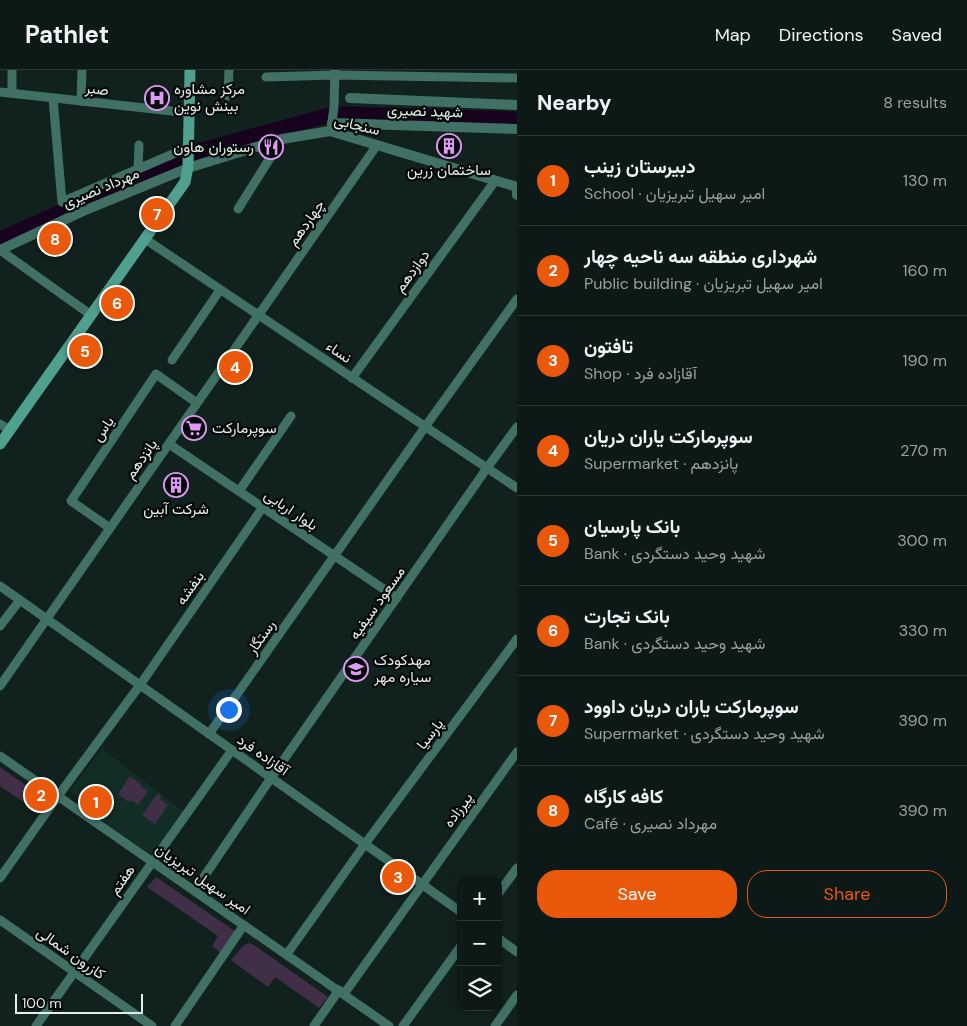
<!DOCTYPE html>
<html lang="en">
<head>
<meta charset="utf-8">
<style>
  :root { --surface:#0d1916; --page:#16221f; --text:#f1f3f6; --muted:#9aa0a1; --line:#2d3835; --accent:#ea580c }
  body { margin:0; font-family:"DM Sans",Vazirmatn,sans-serif; background:var(--page); color:var(--text) }
  .controls { position:absolute; right:15px; bottom:15px; display:grid; overflow:hidden; border-radius:10px; box-shadow:0 2px 8px #0003 }
  .controls button { width:45px; height:45px; display:grid; place-items:center; padding:0; border:0; border-bottom:1px solid var(--line); background:var(--surface); color:var(--text); font:25px sans-serif }
  .scale { position:absolute; left:15px; bottom:12px; width:128px; box-sizing:border-box; padding-left:5px; border:2px solid #e4eeeb; border-top:0; font-size:14px; line-height:18px; white-space:nowrap; color:#e4eeeb; -webkit-text-stroke:4px #040907; paint-order:stroke }
  .you { position:absolute; left:228px; top:639px; width:18px; height:18px; margin:-12px; border:4px solid #fff; border-radius:50%; background:#1a73e8; box-shadow:0 0 0 8px #1a73e833 }
  .badge { display:grid; place-items:center; width:32px; height:32px; border-radius:50%; background:var(--accent); color:#fff; font-size:16px; font-weight:700 }
  .pin { position:absolute; translate:-50% -50%; border:2px solid #fff; box-shadow:0 1px 5px #0006 }
  .list { margin:0; padding:0; list-style:none }
  h2 { display:flex; justify-content:space-between; align-items:center; height:65px; margin:0; padding:0 20px; font-size:21px }
  h2 small { font-size:16px; font-weight:400; color:var(--muted) }
  .list li { display:grid; grid-template-columns:32px 1fr auto; gap:15px; align-items:center; box-sizing:border-box; height:90px; padding:0 20px; border-top:1px solid var(--line) }
  .list b { display:block; font-size:19px; white-space:nowrap }
  .list p { margin:0; font-size:16px; white-space:nowrap; color:var(--muted) }
  .list em { font-size:16px; font-style:normal; color:var(--muted) }
  .actions { display:flex; gap:10px; padding:15px 20px }
  .actions a { flex:1; padding:11px 0; border:1px solid var(--accent); border-radius:20px; text-align:center; font-size:18px; color:var(--accent) }
  .actions .main { background:var(--accent); color:#fff }
  .icon { flex:none; width:28px; height:28px; fill:none; stroke:currentColor; stroke-width:2; stroke-linecap:round; stroke-linejoin:round }
  .map { position:relative; flex:none; width:517px; height:956px; overflow:hidden }
  header { display:flex; align-items:center; gap:30px; box-sizing:border-box; height:70px; padding:0 25px; background:var(--surface); border-bottom:1px solid var(--line) }
  header strong { font-size:24px }
  nav { display:flex; gap:28px; margin-inline-start:auto; font-size:18px }
  main { display:flex }
  aside { flex:1; background:var(--surface) }
  .map>svg:first-child { display:block }
  .built { fill:#122c26 }
  .green { fill:#412f47 }
  .lines { fill:none; stroke-linecap:round; stroke-linejoin:round }
  .river { stroke:#17031e; stroke-width:15 }
  .minor { stroke:#417065; stroke-width:9 }
  .tertiary { stroke:#417065; stroke-width:10 }
  .secondary { stroke:#50a08f; stroke-width:11 }
  .labels { text-anchor:middle; stroke-width:4.5; stroke-linejoin:round; paint-order:stroke }
  .street-label { font-size:15px; fill:#e4eeeb; stroke:#040907 }
  .poi-label { font-size:15px; fill:#e4eeeb; stroke:#040907; text-anchor:start }
</style>
</head>
<body>
<header>
<strong>Pathlet</strong>
<nav><a>Map</a><a>Directions</a><a>Saved</a></nav>
</header>
<main>
<div class="map">
<svg width="517" height="956" viewBox="0 0 517 956">
  <rect width="100%" height="100%" fill="#11211d"/>
  <path class="built" d="M102,678L184,742L154,786L113,759L70,721Z"/>
  <g class="green">
    <path d="M0,697L48,731L41,744L0,716Z"/>
    <path d="M130,706L141,714L140,716L148,721L138,735L130,730L128,732L118,724Z"/>
    <path d="M158,723L161,726L160,729L168,735L155,754L142,745Z"/>
    <path d="M156,807L236,862L221,883L212,876L218,866L147,817Z"/>
    <path d="M249,873L254,875L328,927L319,938L275,907L268,917L231,890L243,876Z"/>
  </g>
  <g class="lines">
    <path class="river" d="M0,169L202,80L329,45L343,44L517,49"/>
    <g class="minor">
      <path d="M266,7L335,5L517,8"/>
      <path d="M0,22L190,43"/>
      <path d="M12,23V0"/>
      <path d="M228,26L229,0"/>
      <path d="M53,28L62,132L189,77"/>
      <path d="M81,31L82,0"/>
      <path d="M331,59L334,37L335,0"/>
      <path d="M138,99L139,75"/>
      <path d="M238,139L282,69"/>
      <path d="M145,169L517,418"/>
      <path d="M0,180L91,245"/>
      <path d="M172,290L220,220"/>
      <path d="M352,308L495,111"/>
      <path d="M0,354L10,360"/>
      <path d="M169,374L397,528"/>
      <path d="M239,421L291,346"/>
      <path d="M110,458L71,431L156,304L197,333"/>
      <path d="M0,516L461,842"/>
      <path d="M0,556L20,530"/>
      <path d="M0,616L377,75"/>
      <path d="M209,664L425,357L517,229"/>
      <path d="M0,686L389,956"/>
      <path d="M0,808L58,726L140,615L263,437"/>
      <path d="M195,820L271,708L487,398L517,357"/>
      <path d="M498,824L517,798"/>
      <path d="M0,850L152,956"/>
      <path d="M498,868L517,882"/>
      <path d="M287,884L365,774L517,569"/>
      <path d="M344,924L517,682"/>
      <path d="M36,956L232,680"/>
      <path d="M175,956L244,855"/>
      <path d="M314,956L339,920"/>
      <path d="M403,956L461,876"/>
      <path d="M495,956L517,925"/>
    </g>
    <g class="tertiary">
      <path d="M350,28L517,35"/>
      <path d="M332,53L517,59"/>
      <path d="M0,180L81,142L188,98L282,69L330,61L517,117V125"/>
    </g>
    <path class="secondary" d="M0,374L185,112L188,97L190,0"/>
  </g>
  <defs>
    <symbol id="hospital-ring" viewBox="-11 -11 22 22"><circle r="9.5" fill="#040907" stroke="#dd99f3" stroke-width="1.5"/><path d="M-5-5h3v3.5h4V-5h3V5h-3V1.5h-4V5h-3Z" fill="#dd99f3"/></symbol>
    <symbol id="building-ring" viewBox="-11 -11 22 22"><circle r="9.5" fill="#040907" stroke="#dd99f3" stroke-width="1.5"/><path d="M-4-6H4V6H1V3H-1V6H-4ZM-2.5-4.3h1.7v1.8h-1.7ZM.8-4.3h1.7v1.8H.8ZM-2.5-1h1.7V.8h-1.7ZM.8-1h1.7V.8H.8Z" fill="#dd99f3"/></symbol>
    <symbol id="restaurant-ring" viewBox="-11 -11 22 22"><circle r="9.5" fill="#040907" stroke="#dd99f3" stroke-width="1.5"/><path d="M-5-6h1v4h1v-4h1v4h1v-4h1v5L-1.5 .5V6h-2V.5L-5-1ZM5-6V6H3V1.5H1.5Q1.5-4 5-6Z" fill="#dd99f3"/></symbol>
    <symbol id="supermarket-ring" viewBox="-11 -11 22 22"><circle r="9.5" fill="#040907" stroke="#dd99f3" stroke-width="1.5"/><path d="M-6-5.5h2.5l.6 2H6L4.5 2H-2.5L-4.4-4H-6ZM-1.5 3.2a1.3 1.3 0 1 0 .1 0ZM3 3.2a1.3 1.3 0 1 0 .1 0Z" fill="#dd99f3"/></symbol>
    <symbol id="school-ring" viewBox="-11 -11 22 22"><circle r="9.5" fill="#040907" stroke="#dd99f3" stroke-width="1.5"/><path d="M0-5L7-2L0 1L-7-2ZM-4 1L0 2.5L4 1V4Q0 6-4 4Z" fill="#dd99f3"/></symbol>
  </defs>
  <g fill-rule="evenodd">
    <use href="#hospital-ring" x="143" y="14" width="28" height="28"/>
    <use href="#building-ring" x="435" y="62" width="28" height="28"/>
    <use href="#restaurant-ring" x="257" y="63" width="28" height="28"/>
    <use href="#supermarket-ring" x="180" y="344" width="28" height="28"/>
    <use href="#building-ring" x="162" y="401" width="28" height="28"/>
    <use href="#school-ring" x="342" y="585" width="28" height="28"/>
  </g>
  <g class="labels">
    <g class="street-label">
      <text transform="translate(97 19) rotate(6)" y="5">صبر</text>
      <text transform="translate(425 41) rotate(2)" y="5">شهید نصیری</text>
      <text transform="translate(357 55) rotate(14)" y="5">سنجابی</text>
      <text transform="translate(101 118) rotate(-23)" y="5">مهرداد نصیری</text>
      <text transform="translate(306 153) rotate(-55)" y="5">چهاردهم</text>
      <text transform="translate(412 201) rotate(-54)" y="5">دوازدهم</text>
      <text transform="translate(339 282) rotate(34)" y="5">نساء</text>
      <text transform="translate(103 359) rotate(-56)" y="5">یاس</text>
      <text transform="translate(141 389) rotate(-55)" y="5">پانزدهم</text>
      <text transform="translate(291 440) rotate(34)" y="5">بلوار اربابی</text>
      <text transform="translate(190 518) rotate(-55)" y="5">بنفشه</text>
      <text transform="translate(377 533) rotate(-55)" y="5">مسعود سیفیه</text>
      <text transform="translate(261 567) rotate(-55)" y="5">رستگار</text>
      <text transform="translate(430 664) rotate(-53)" y="5">پارسیا</text>
      <text transform="translate(263 685) rotate(35)" y="5">آقازاده فرد</text>
      <text transform="translate(458 740) rotate(-54)" y="5">پیرزاده</text>
      <text transform="translate(203 809) rotate(35)" y="5">امیر سهیل تبریزیان</text>
      <text transform="translate(122 810) rotate(-55)" y="5">هفتم</text>
      <text transform="translate(71 883) rotate(35)" y="5">کازرون شمالی</text>
    </g>
    <g class="poi-label">
      <text x="174" y="24">مرکز مشاوره<tspan x="174" dy="17">بینش نوین</tspan></text>
      <text x="254" y="82" text-anchor="end">رستوران هاون</text>
      <text x="449" y="105" text-anchor="middle">ساختمان زرین</text>
      <text x="212" y="363">سوپرمارکت</text>
      <text x="176" y="444" text-anchor="middle">شرکت آبین</text>
      <text x="374" y="595">مهدکودک<tspan x="374" dy="17">سیاره مهر</tspan></text>
    </g>
  </g>
</svg>
<div class="controls">
<button>+</button>
<button>−</button>
<button><svg class="icon" aria-label="layers" viewBox="0 0 24 24"><path d="M12 4l9 5-9 5-9-5zM3 14l9 5 9-5"/></svg></button>
</div>
<div class="scale">100 m</div>
<div class="you"></div>
<div class="pin badge" style="left:96px;top:732px">1</div>
<div class="pin badge" style="left:41px;top:725px">2</div>
<div class="pin badge" style="left:398px;top:807px">3</div>
<div class="pin badge" style="left:235px;top:297px">4</div>
<div class="pin badge" style="left:85px;top:281px">5</div>
<div class="pin badge" style="left:117px;top:233px">6</div>
<div class="pin badge" style="left:157px;top:144px">7</div>
<div class="pin badge" style="left:55px;top:169px">8</div>
</div>
<aside>
<h2>Nearby<small>8 results</small></h2>
<ul class="list">
<li><span class="badge">1</span><div><b>دبیرستان زینب</b><p>School · امیر سهیل تبریزیان</p></div><em>130 m</em></li>
<li><span class="badge">2</span><div><b>شهرداری منطقه سه ناحیه چهار</b><p>Public building · امیر سهیل تبریزیان</p></div><em>160 m</em></li>
<li><span class="badge">3</span><div><b>تافتون</b><p>Shop · آقازاده فرد</p></div><em>190 m</em></li>
<li><span class="badge">4</span><div><b>سوپرمارکت یاران دریان</b><p>Supermarket · پانزدهم</p></div><em>270 m</em></li>
<li><span class="badge">5</span><div><b>بانک پارسیان</b><p>Bank · شهید وحید دستگردی</p></div><em>300 m</em></li>
<li><span class="badge">6</span><div><b>بانک تجارت</b><p>Bank · شهید وحید دستگردی</p></div><em>330 m</em></li>
<li><span class="badge">7</span><div><b>سوپرمارکت یاران دریان داوود</b><p>Supermarket · شهید وحید دستگردی</p></div><em>390 m</em></li>
<li><span class="badge">8</span><div><b>کافه کارگاه</b><p>Café · مهرداد نصیری</p></div><em>390 m</em></li>
</ul>
<div class="actions"><a class="main">Save</a><a>Share</a></div>
</aside>
</main>
</body>
</html>
